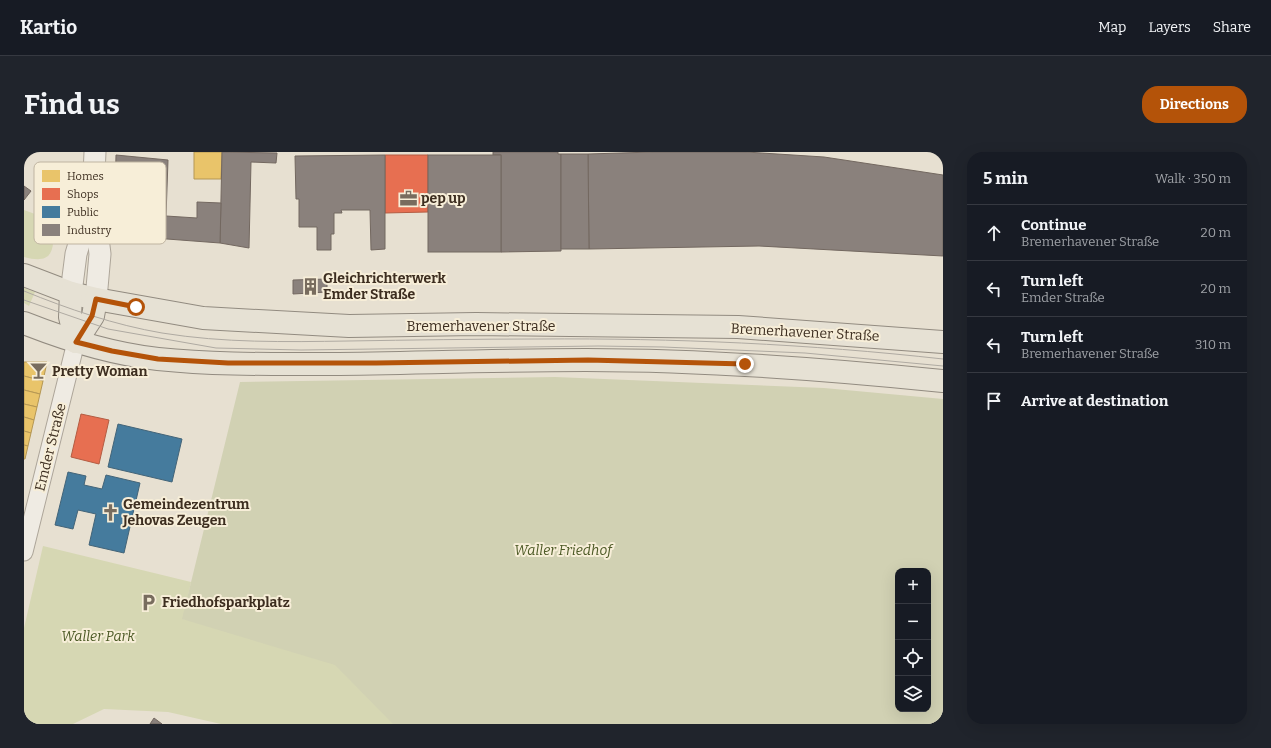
<!DOCTYPE html>
<html lang="en">
<head>
<meta charset="utf-8">
<style>
  :root { --surface:#171b24; --page:#20242c; --text:#f1f3f6; --muted:#9ea1a6; --line:#363941; --accent:#b45309 }
  body { margin:0; font-family:Bitter,serif; background:var(--page); color:var(--text) }
  .controls { position:absolute; right:12px; bottom:12px; display:grid; overflow:hidden; border-radius:8px; box-shadow:0 4px 16px #0002 }
  .controls button { width:36px; height:36px; display:grid; place-items:center; padding:0; border:0; border-bottom:1px solid var(--line); background:var(--surface); color:var(--text); font:20px sans-serif }
  .stop { position:absolute; width:12px; height:12px; margin:-9px; border:3px solid #b45309; border-radius:50%; background:#fff }
  .stop.end { background:#b45309; border-color:#fff; box-shadow:0 1px 4px #0008 }
  .list { margin:0; padding:0; list-style:none }
  h2 { display:flex; justify-content:space-between; align-items:center; height:52px; margin:0; padding:0 16px; font-size:17px }
  h2 small { font-size:13px; font-weight:400; color:var(--muted) }
  .list li { display:grid; grid-template-columns:26px 1fr auto; gap:12px; align-items:center; box-sizing:border-box; height:56px; padding:0 16px; border-top:1px solid var(--line) }
  .list b { display:block; font-size:15px; white-space:nowrap }
  .list p { margin:0; font-size:13px; white-space:nowrap; color:var(--muted) }
  .list em { font-size:13px; font-style:normal; color:var(--muted) }
  .icon { flex:none; width:22px; height:22px; fill:none; stroke:currentColor; stroke-width:2; stroke-linecap:round; stroke-linejoin:round }
  .map { position:relative; flex:none; width:919px; height:572px; overflow:hidden; border-radius:16px }
  header { display:flex; align-items:center; gap:24px; box-sizing:border-box; height:56px; padding:0 20px; background:var(--surface); border-bottom:1px solid var(--line) }
  header strong { font-size:19px }
  nav { display:flex; gap:22px; margin-inline-start:auto; font-size:14px }
  .intro { display:flex; align-items:center; justify-content:space-between; box-sizing:border-box; height:96px; padding:0 24px }
  h1 { margin:0; font-size:28px }
  .button { padding:10px 18px; border-radius:16px; background:var(--accent); color:#fff; font-size:14px; font-weight:700 }
  main { display:flex; gap:24px; padding:0 24px }
  aside { flex:1; background:var(--surface); border-radius:16px; box-shadow:0 4px 16px #0002 }
  .map>svg:first-child { display:block }
  .green { fill:#d6d7b3 }
  .cemetery { fill:#d1d1b3; fill-rule:evenodd }
  .homes { fill:#e9c46a; stroke:#b59754 }
  .shops { fill:#e76f51; stroke:#b45c42 }
  .public { fill:#457b9d; stroke:#436478 }
  .industry { fill:#8a817c; stroke:#736860 }
  .lines { fill:none; stroke-linecap:round; stroke-linejoin:round }
  .minor-casing { stroke:#ada599; stroke-width:19 }
  .tertiary-casing { stroke:#ada599; stroke-width:23 }
  .primary-casing { stroke:#928b80; stroke-width:24 }
  .minor { stroke:#efebe3; stroke-width:17 }
  .tertiary { stroke:#efebe3; stroke-width:21 }
  .primary { stroke:#e6e1d4; stroke-width:22 }
  .tram { stroke:#afaaa2; stroke-width:1 }
  .route { stroke:#b45309; stroke-width:5 }
  .labels { text-anchor:middle; stroke-width:4; stroke-linejoin:round; paint-order:stroke }
  .poi-label { font-size:14px; font-weight:bold; fill:#3d2e20; stroke:#f7eed8; text-anchor:start }
  .street-label { font-size:14px; fill:#3d2e20; stroke:#f7eed8 }
  .park-label { font-size:14px; font-style:italic; fill:#4d5a26; stroke:#f7eed8 }
  .key { fill:#f7eed8; stroke:#bfb4a1; stroke-width:1 }
  .key-label { font-size:11px; fill:#3d2e20 }
</style>
</head>
<body>
<header>
<strong>Kartio</strong>
<nav><a>Map</a><a>Layers</a><a>Share</a></nav>
</header>
<div class="intro"><h1>Find us</h1><a class="button">Directions</a></div>
<main>
<div class="map">
<svg width="919" height="572" viewBox="0 0 919 572">
  <rect width="100%" height="100%" fill="#e7e0d1"/>
  <g class="green">
    <path d="M0,58L30,69C29,94 33,114 0,105Z"/>
    <path d="M0,136L11,140L5,154L0,151Z"/>
    <path d="M19,394L167,430L159,467L361,513L429,572H197L144,560L80,557L49,572H0V476Z"/>
  </g>
  <path class="cemetery" d="M531,225L800,236L919,247V572H369L311,513L158,467L216,230ZM874,419H904V557H874Z"/>
  <g class="homes">
    <path d="M170,0H198L197,27H170Z"/>
    <path d="M0,210H23L19,229L0,224Z"/>
    <path d="M0,224L19,229L16,242L0,238Z"/>
    <path d="M0,238L16,242L13,255L0,252Z"/>
    <path d="M0,252L13,255L10,268L0,265Z"/>
    <path d="M0,265L10,268L7,281L0,279Z"/>
    <path d="M0,279L7,281L4,294L0,293Z"/>
    <path d="M0,293L4,294L1,307H0Z"/>
  </g>
  <g class="shops">
    <path d="M361,3H404V60L361,61Z"/>
    <path d="M57,262L85,268L75,312L47,305Z"/>
  </g>
  <g class="public">
    <path d="M94,272L158,287L148,330L84,315Z"/>
    <path d="M44,320L62,324L60,333L78,337L82,323L116,331L100,401L65,393L72,362L54,358L49,377L31,373Z"/>
  </g>
  <g class="industry">
    <path d="M198,0L253,1L252,11L227,10L225,96L196,91Z"/>
    <path d="M469,0H534V2H537V99L477,100V3H469Z"/>
    <path d="M629,0H722L800,5L919,23V104L735,94L565,97L564,2Z"/>
    <path d="M537,2H564L565,97H537Z"/>
    <path d="M92,3L144,8L142,64L173,66V50L197,51L196,91L90,83Z"/>
    <path d="M361,3V97L347,98L346,58H317L318,61H310V82H307V98H293V75H275V47H272L271,4Z"/>
    <rect x="404" y="3" width="73" height="97"/>
    <path d="M0,34L7,39L0,48Z"/>
    <path d="M303,127V140L269,142V128Z"/>
    <path d="M130,566L138,572H126Z"/>
  </g>
  <g class="lines">
    <defs>
      <path id="minor" d="M0,400L52,190"/>
      <g id="tertiary">
        <path d="M70,54L76,102L72,147"/>
        <path d="M47,141L52,102L69,45L71,0"/>
      </g>
      <g id="primary">
        <path d="M0,123L47,141L72,147L179,166L325,174L452,172L714,175L919,190"/>
        <path d="M47,141L46,165L52,190"/>
        <path d="M0,171C43,188 88,202 134,207C191,213 249,212 306,212C391,211 477,208 562,208C681,208 801,217 919,229"/>
        <path d="M52,190L69,164L72,147"/>
      </g>
    </defs>
    <use href="#minor" class="minor-casing"/>
    <use href="#tertiary" class="tertiary-casing"/>
    <use href="#primary" class="primary-casing"/>
    <use href="#minor" class="minor"/>
    <use href="#tertiary" class="tertiary"/>
    <use href="#primary" class="primary"/>
    <g class="tram">
      <path d="M0,139C44,157 91,173 138,181C200,191 261,190 324,189C387,188 451,187 515,187C650,186 785,192 919,207"/>
      <path d="M0,148L84,177L192,196L277,198L574,194L639,195L781,201L919,214"/>
    </g>
  </g>
  <g class="lines">
    <path class="route" d="M112,155L72,147L68,164L52,190L88,199L134,207L204,211H352L564,208L721,212"/>
  </g>
  <defs>
    <symbol id="office-bare" viewBox="-9 -9 18 18"><path d="M-6-3h4V-5.5h4V-3h4V5H-6ZM-1-4.5V-3h2v-1.5ZM-6 0V1H6V0Z" fill="#786c5e" stroke="#f7eed8" stroke-width="2.5" paint-order="stroke"/></symbol>
    <symbol id="building-bare" viewBox="-9 -9 18 18"><path d="M-4-6H4V6H1V3H-1V6H-4ZM-2.5-4.3h1.7v1.8h-1.7ZM.8-4.3h1.7v1.8H.8ZM-2.5-1h1.7V.8h-1.7ZM.8-1h1.7V.8H.8Z" fill="#786c5e" stroke="#f7eed8" stroke-width="2.5" paint-order="stroke"/></symbol>
    <symbol id="bar-bare" viewBox="-9 -9 18 18"><path d="M-6-5H6L.8 .8V4.5H3.5V6h-7V4.5H-.8V.8Z" fill="#786c5e" stroke="#f7eed8" stroke-width="2.5" paint-order="stroke"/></symbol>
    <symbol id="church-bare" viewBox="-9 -9 18 18"><path d="M-1.2-6h2.4v3.5h3.3v2.4h-3.3V6h-2.4V-.1h-3.3v-2.4h3.3Z" fill="#786c5e" stroke="#f7eed8" stroke-width="2.5" paint-order="stroke"/></symbol>
    <symbol id="parking-bare" viewBox="-9 -9 18 18"><path d="M-3.5-5.5H1a3.5 3.5 0 0 1 0 7H-1V5.5H-3.5ZM-1-3.4V-.6H.8a1.4 1.4 0 0 0 0-2.8Z" fill="#786c5e" stroke="#f7eed8" stroke-width="2.5" paint-order="stroke"/></symbol>
  </defs>
  <g fill-rule="evenodd">
    <use href="#office-bare" x="372" y="34" width="25" height="25"/>
    <use href="#building-bare" x="274" y="122" width="25" height="25"/>
    <use href="#bar-bare" x="2" y="206" width="25" height="25"/>
    <use href="#church-bare" x="74" y="348" width="25" height="25"/>
    <use href="#parking-bare" x="112" y="438" width="25" height="25"/>
  </g>
  <g class="labels">
    <g class="poi-label">
      <text x="397" y="51">pep up</text>
      <text x="299" y="131">Gleichrichterwerk<tspan x="299" dy="16">Emder Straße</tspan></text>
      <text x="28" y="224">Pretty Woman</text>
      <text x="99" y="357">Gemeindezentrum<tspan x="99" dy="16">Jehovas Zeugen</tspan></text>
      <text x="138" y="455">Friedhofsparkplatz</text>
    </g>
    <g class="street-label">
      <text x="457" y="179">Bremerhavener Straße</text>
      <text transform="translate(781 180) rotate(3)" y="5">Bremerhavener Straße</text>
      <text transform="translate(26 295) rotate(-76)" y="5">Emder Straße</text>
    </g>
    <g class="park-label">
      <text x="539" y="403">Waller Friedhof</text>
      <text x="74" y="489">Waller Park</text>
    </g>
  </g>
  <rect x="10" y="10" width="132" height="82" rx="6" class="key"/>
  <rect x="18" y="18" width="18" height="12" fill="#e9c46a"/>
  <rect x="18" y="36" width="18" height="12" fill="#e76f51"/>
  <rect x="18" y="54" width="18" height="12" fill="#457b9d"/>
  <rect x="18" y="72" width="18" height="12" fill="#8a817c"/>
  <g class="key-label">
    <text x="43" y="28">Homes</text>
    <text x="43" y="46">Shops</text>
    <text x="43" y="64">Public</text>
    <text x="43" y="82">Industry</text>
  </g>
</svg>
<div class="controls">
<button>+</button>
<button>−</button>
<button><svg class="icon" aria-label="locate" viewBox="0 0 24 24"><circle cx="12" cy="12" r="6"/><path d="M12 2v4M12 18v4M2 12h4M18 12h4"/></svg></button>
<button><svg class="icon" aria-label="layers" viewBox="0 0 24 24"><path d="M12 4l9 5-9 5-9-5zM3 14l9 5 9-5"/></svg></button>
</div>
<div class="stop" style="left:112px;top:155px"></div>
<div class="stop end" style="left:721px;top:212px"></div>
</div>
<aside>
<h2>5 min<small>Walk · 350 m</small></h2>
<ul class="list">
<li><svg class="icon" aria-label="ahead" viewBox="0 0 24 24"><path d="M12 20V5M6 11l6-6 6 6"/></svg><div><b>Continue</b><p>Bremerhavener Straße</p></div><em>20 m</em></li>
<li><svg class="icon" aria-label="left" viewBox="0 0 24 24"><path d="M17 20v-9H6M10 6l-5 5 5 5"/></svg><div><b>Turn left</b><p>Emder Straße</p></div><em>20 m</em></li>
<li><svg class="icon" aria-label="left" viewBox="0 0 24 24"><path d="M17 20v-9H6M10 6l-5 5 5 5"/></svg><div><b>Turn left</b><p>Bremerhavener Straße</p></div><em>310 m</em></li>
<li><svg class="icon" aria-label="arrive" viewBox="0 0 24 24"><path d="M6 21V4h12l-3 4 3 4H6"/></svg><div><b>Arrive at destination</b></div></li>
</ul>
</aside>
</main>
</body>
</html>
